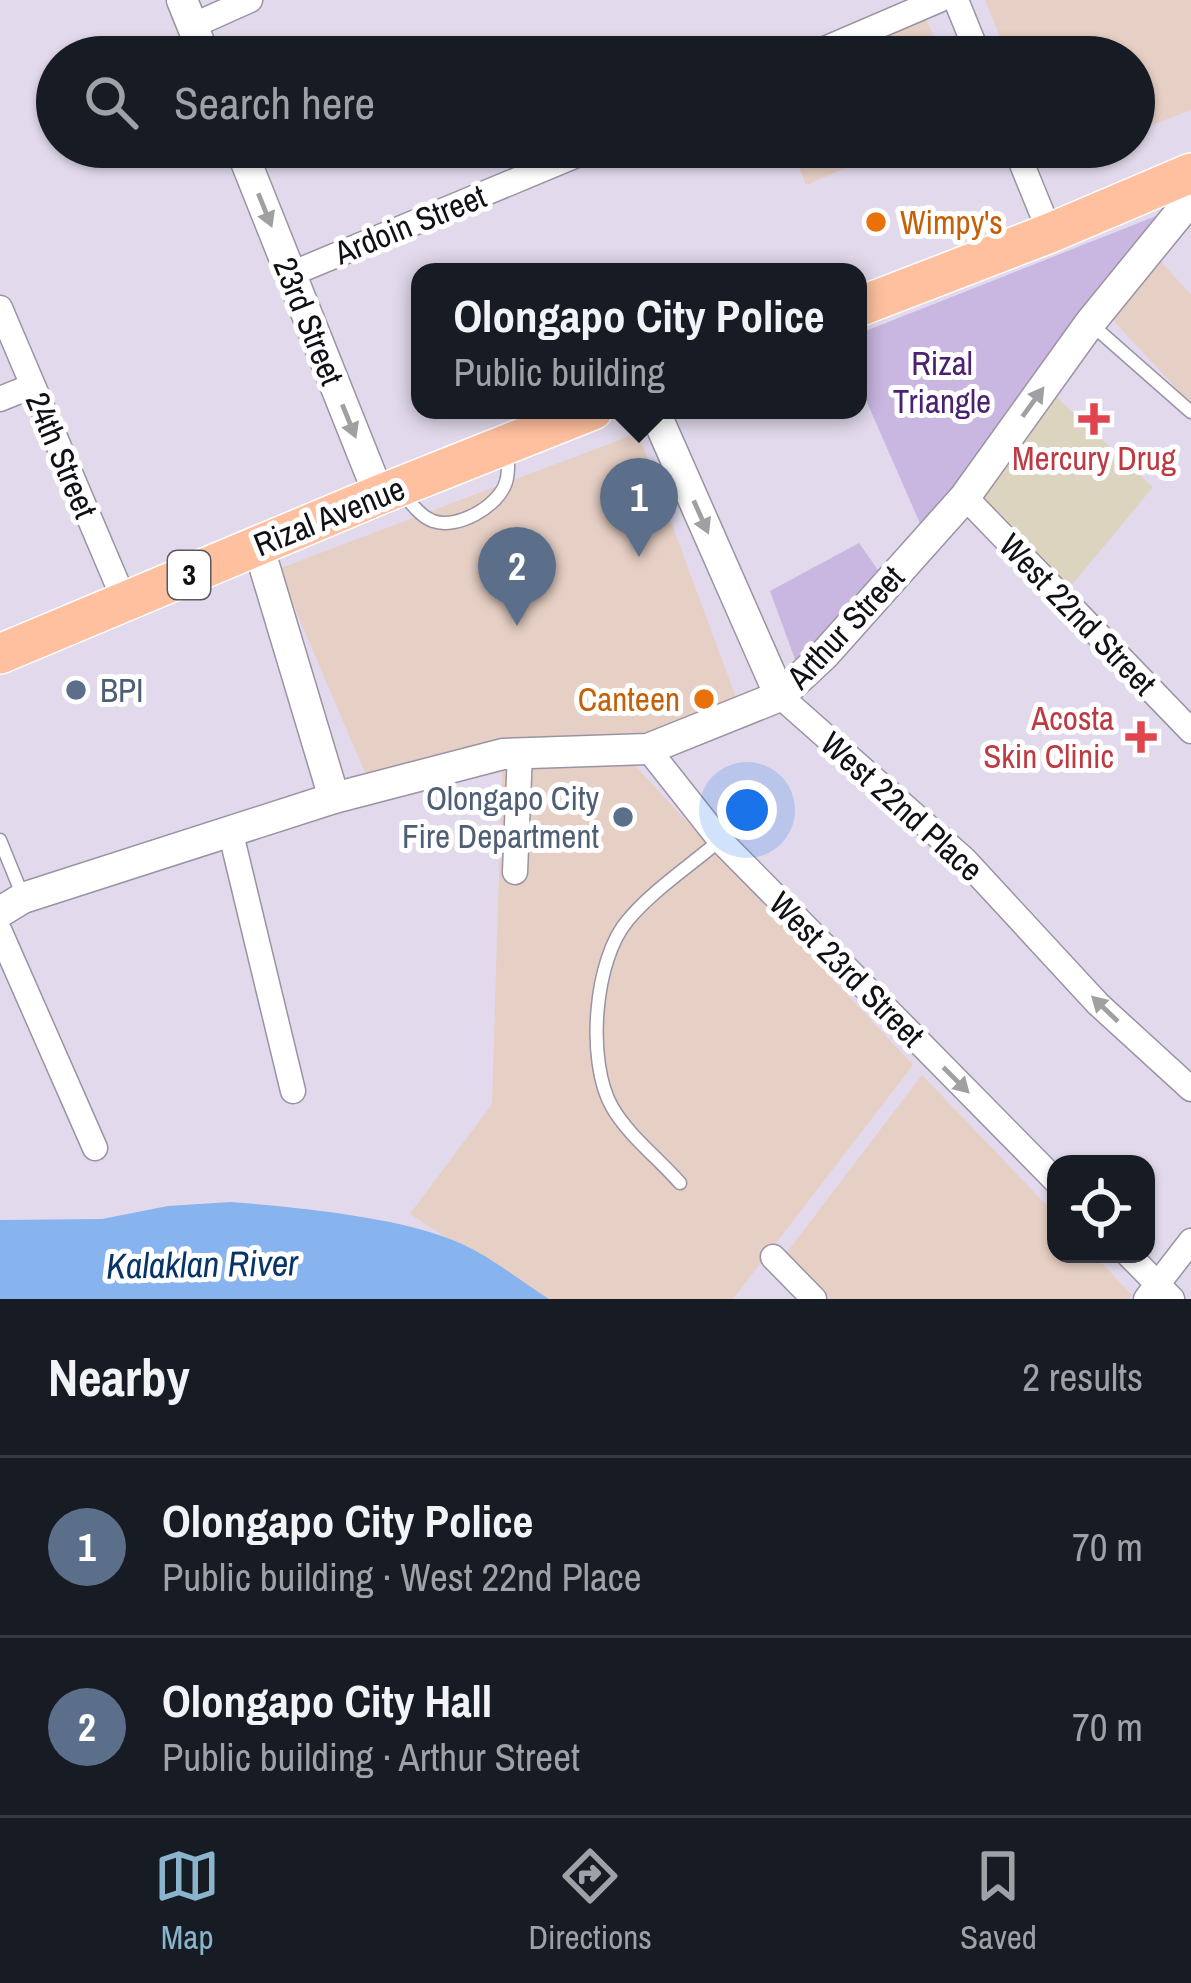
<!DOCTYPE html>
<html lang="en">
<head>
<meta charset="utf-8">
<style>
  :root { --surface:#171b24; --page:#242831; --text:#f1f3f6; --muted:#9ea1a6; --line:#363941; --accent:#8ab4cc }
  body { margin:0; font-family:"Archivo Narrow",sans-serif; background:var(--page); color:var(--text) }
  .controls { position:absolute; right:36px; bottom:36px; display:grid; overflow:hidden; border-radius:24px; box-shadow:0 3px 9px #0004 }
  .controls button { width:108px; height:108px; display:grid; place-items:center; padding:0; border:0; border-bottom:3px solid var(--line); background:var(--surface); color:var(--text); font:60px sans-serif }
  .you { position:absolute; left:747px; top:810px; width:42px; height:42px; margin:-30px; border:9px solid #fff; border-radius:50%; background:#1a73e8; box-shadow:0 0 0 18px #1a73e833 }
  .badge { display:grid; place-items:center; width:78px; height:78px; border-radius:50%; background:var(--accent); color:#fff; font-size:39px; font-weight:700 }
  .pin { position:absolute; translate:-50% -99px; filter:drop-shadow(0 3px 6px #0008) }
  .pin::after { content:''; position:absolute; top:63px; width:42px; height:36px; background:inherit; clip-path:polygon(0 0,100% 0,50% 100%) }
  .popup { position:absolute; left:411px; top:263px; width:456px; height:156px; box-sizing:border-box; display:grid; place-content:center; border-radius:24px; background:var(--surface); filter:drop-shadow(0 3px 9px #0005); font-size:39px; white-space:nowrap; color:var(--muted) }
  .popup b { font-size:45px; color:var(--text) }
  .popup::after { content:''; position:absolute; left:50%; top:100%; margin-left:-24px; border:24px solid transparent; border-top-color:var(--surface) }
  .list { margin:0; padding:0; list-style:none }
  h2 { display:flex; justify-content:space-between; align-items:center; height:156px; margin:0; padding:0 48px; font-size:51px }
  h2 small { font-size:39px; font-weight:400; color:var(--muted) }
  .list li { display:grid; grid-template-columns:78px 1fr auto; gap:36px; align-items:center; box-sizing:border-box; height:180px; padding:0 48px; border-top:3px solid var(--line) }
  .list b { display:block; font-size:45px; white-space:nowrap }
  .list p { margin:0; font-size:39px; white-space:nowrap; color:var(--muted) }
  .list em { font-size:39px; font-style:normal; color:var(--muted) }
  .icon { flex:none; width:66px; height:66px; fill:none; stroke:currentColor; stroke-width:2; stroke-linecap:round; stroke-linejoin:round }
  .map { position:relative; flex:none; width:1191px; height:1299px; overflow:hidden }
  .search { position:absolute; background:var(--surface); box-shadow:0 3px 9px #0004; left:36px; right:36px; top:36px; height:132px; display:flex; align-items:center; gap:30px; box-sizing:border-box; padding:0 42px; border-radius:66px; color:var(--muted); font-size:45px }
  .sheet { height:516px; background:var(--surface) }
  nav { display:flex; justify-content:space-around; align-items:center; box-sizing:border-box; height:168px; border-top:3px solid var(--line); background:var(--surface); font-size:33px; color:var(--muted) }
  nav a { display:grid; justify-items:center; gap:6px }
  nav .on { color:var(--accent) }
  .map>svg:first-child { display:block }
  .commercial { fill:#e6cfc4 }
  .education { fill:#dcd4bf }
  .green { fill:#c9b6e1 }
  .water { fill:#87b3ef }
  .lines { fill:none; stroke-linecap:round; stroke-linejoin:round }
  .service-casing { stroke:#9a93a4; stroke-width:15 }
  .minor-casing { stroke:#9a93a4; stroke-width:27 }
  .tertiary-casing { stroke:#9a93a4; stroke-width:33 }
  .trunk-casing { stroke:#fff; stroke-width:42 }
  .service { stroke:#fff; stroke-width:12 }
  .minor { stroke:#fff; stroke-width:24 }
  .tertiary { stroke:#fff; stroke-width:30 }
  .trunk { stroke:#ffc09f; stroke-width:39 }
  .oneway { fill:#a09fa2 }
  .food-dot { fill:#e8710a; stroke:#fff; stroke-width:4.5 }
  .health-dot { fill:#e0444e; stroke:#fff; stroke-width:4.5 }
  .service-dot { fill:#5c6f8a; stroke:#fff; stroke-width:4.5 }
  .labels { text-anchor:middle; stroke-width:10; stroke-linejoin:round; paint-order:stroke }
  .shield { fill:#fff; stroke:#59585c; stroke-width:3 }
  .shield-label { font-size:30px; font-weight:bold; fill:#121016 }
  .food-label { font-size:33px; fill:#c56008; stroke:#fff; text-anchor:start }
  .street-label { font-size:33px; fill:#121016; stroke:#fff }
  .park-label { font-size:33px; fill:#4c2270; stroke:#fff }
  .health-label { font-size:33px; fill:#be3a42; stroke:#fff }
  .service-label { font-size:33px; fill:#4e5e75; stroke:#fff; text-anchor:start }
  .water-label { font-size:36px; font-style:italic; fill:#073469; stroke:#fff }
</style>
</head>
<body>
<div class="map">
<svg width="1191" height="1299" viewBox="0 0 1191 1299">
  <rect width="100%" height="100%" fill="#e2daec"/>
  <g class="commercial">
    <path d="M985,0H1191V110L1134,132V57H1008Z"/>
    <path d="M920,6L943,57H797Z"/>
    <path d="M791,147H895L806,185Z"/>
    <path d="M1157,257L1191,295V404L1112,319Z"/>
    <path d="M638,433L740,708L613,742L913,1065L733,1299H540L410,1214L492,1104L503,741L369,782L278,569Z"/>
    <path d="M922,1075L1056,1215V1254H1093L1132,1295L1129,1299H820L781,1260Z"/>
  </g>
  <path class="education" d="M1052,393L1153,487L1066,592L977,495Z"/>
  <g class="green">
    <path d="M1156,216L926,537L858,382V334Z"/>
    <path d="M859,543L878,570L796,662L770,591Z"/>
  </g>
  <path class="water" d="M231,1202C295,1207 405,1217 462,1244C492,1258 521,1281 549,1299H0V1220L102,1219L168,1206Z"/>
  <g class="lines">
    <defs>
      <g id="service">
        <path d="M1091,324L1191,412"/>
        <path d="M404,495C412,504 421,517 433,521C457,530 499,506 506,482C509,473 508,461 508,452"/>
        <path d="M0,840L22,894"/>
        <path d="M680,1183C659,1159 628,1135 612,1107C586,1061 594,959 628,920C653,890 690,866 720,840"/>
      </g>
      <g id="minor">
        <path d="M956,0L979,57"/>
        <path d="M192,26L250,0"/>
        <path d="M806,57L939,0"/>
        <path d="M1015,147L1050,233"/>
        <path d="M291,274L596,147"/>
        <path d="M0,308L125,602"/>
        <path d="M0,399L32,386"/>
        <path d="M965,497L1191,731"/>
        <path d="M780,696L964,859L1098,1004L1191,1089"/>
        <path d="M648,749L720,840L1056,1181"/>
        <path d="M231,834L293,1091"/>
        <path d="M515,872L520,753"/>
        <path d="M0,932L95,1148"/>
        <path d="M1128,1254L1172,1299"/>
        <path d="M773,1257L814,1299"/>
        <path d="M1146,1299L1191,1241"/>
      </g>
      <g id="tertiary">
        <path d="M182,0L205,57"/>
        <path d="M240,147L379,495"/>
        <path d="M654,410L780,696"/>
        <path d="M258,545L334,798"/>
        <path d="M0,912L23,898L334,798L503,754L648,749L780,696L824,655L965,497L1090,323L1191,199"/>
      </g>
      <g id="trunk">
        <path d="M858,307L1050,233L1191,173"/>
        <path d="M0,654L379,495L593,410"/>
      </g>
    </defs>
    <use href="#service" class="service-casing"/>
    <use href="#minor" class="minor-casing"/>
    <use href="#tertiary" class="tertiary-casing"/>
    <use href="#trunk" class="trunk-casing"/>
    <use href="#service" class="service"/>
    <use href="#minor" class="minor"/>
    <use href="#tertiary" class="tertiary"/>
    <use href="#trunk" class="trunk"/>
  </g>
  <defs><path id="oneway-solid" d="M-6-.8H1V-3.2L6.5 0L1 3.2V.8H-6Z" transform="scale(3)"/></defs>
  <g class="oneway">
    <use href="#oneway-solid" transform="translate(265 210) rotate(68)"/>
    <use href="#oneway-solid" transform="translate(1033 402) rotate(-54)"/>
    <use href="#oneway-solid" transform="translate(349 421) rotate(68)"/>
    <use href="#oneway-solid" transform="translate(701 517) rotate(66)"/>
    <use href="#oneway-solid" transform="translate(1105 1009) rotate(-136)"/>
    <use href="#oneway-solid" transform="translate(956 1080) rotate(45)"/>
  </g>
  <g class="food-dot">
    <circle cx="876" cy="222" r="12"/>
    <circle cx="704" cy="699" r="12"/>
  </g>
  <g class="health-dot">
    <path d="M1088 401h12v12h12v12h-12v12h-12v-12h-12v-12h12z"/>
    <path d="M1135 719h12v12h12v12h-12v12h-12v-12h-12v-12h12z"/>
  </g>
  <g class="service-dot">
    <circle cx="76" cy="690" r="12"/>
    <circle cx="623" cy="817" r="12"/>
  </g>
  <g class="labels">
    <rect class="shield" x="168" y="551" width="42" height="48" rx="9"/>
    <g class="shield-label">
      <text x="189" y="585">3</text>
    </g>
    <g class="food-label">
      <text x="900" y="234">Wimpy's</text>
      <text x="680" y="711" text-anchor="end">Canteen</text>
    </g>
    <g class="street-label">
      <text transform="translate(410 224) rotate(-22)" y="12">Ardoin Street</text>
      <text transform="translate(309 321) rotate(68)" y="12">23rd Street</text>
      <text transform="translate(62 455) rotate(67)" y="12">24th Street</text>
      <text transform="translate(329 516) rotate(-22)" y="12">Rizal Avenue</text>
      <text transform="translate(1078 614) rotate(46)" y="12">West 22nd Street</text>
      <text transform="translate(845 627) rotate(-47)" y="12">Arthur Street</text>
      <text transform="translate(902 806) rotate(42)" y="12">West 22nd Place</text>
      <text transform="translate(847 969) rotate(45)" y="12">West 23rd Street</text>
    </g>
    <g class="park-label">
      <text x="942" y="375">Rizal<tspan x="942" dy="38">Triangle</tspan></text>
    </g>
    <g class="health-label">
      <text x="1094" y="470">Mercury Drug</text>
      <text x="1114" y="730" text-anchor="end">Acosta<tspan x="1114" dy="38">Skin Clinic</tspan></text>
    </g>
    <g class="service-label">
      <text x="100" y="702">BPI</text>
      <text x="599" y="810" text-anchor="end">Olongapo City<tspan x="599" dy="38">Fire Department</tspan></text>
    </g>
    <g class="water-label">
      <text transform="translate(202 1264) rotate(-1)" y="13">Kalaklan River</text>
    </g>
  </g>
</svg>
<div class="controls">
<button><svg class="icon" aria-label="locate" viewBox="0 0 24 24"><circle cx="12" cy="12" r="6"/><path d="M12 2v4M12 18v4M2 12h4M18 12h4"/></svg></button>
</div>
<div class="you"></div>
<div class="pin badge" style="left:639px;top:557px;background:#5c6f8a">1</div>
<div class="popup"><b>Olongapo City Police</b>Public building</div>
<div class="pin badge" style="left:517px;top:626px;background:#5c6f8a">2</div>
<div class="search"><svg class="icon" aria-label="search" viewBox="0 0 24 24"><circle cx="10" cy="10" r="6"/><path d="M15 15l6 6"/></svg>Search here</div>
</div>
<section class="sheet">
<h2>Nearby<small>2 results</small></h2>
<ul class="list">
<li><span class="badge" style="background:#5c6f8a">1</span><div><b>Olongapo City Police</b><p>Public building · West 22nd Place</p></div><em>70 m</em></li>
<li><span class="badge" style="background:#5c6f8a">2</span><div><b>Olongapo City Hall</b><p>Public building · Arthur Street</p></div><em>70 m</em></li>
</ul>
</section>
<nav>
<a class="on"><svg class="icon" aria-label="map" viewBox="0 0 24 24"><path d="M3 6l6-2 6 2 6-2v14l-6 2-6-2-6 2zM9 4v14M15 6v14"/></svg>Map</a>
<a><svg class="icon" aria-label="directions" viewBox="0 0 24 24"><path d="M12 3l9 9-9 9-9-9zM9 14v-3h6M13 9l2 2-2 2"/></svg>Directions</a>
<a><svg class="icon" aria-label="saved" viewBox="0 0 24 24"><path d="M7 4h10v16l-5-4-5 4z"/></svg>Saved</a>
</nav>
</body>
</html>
